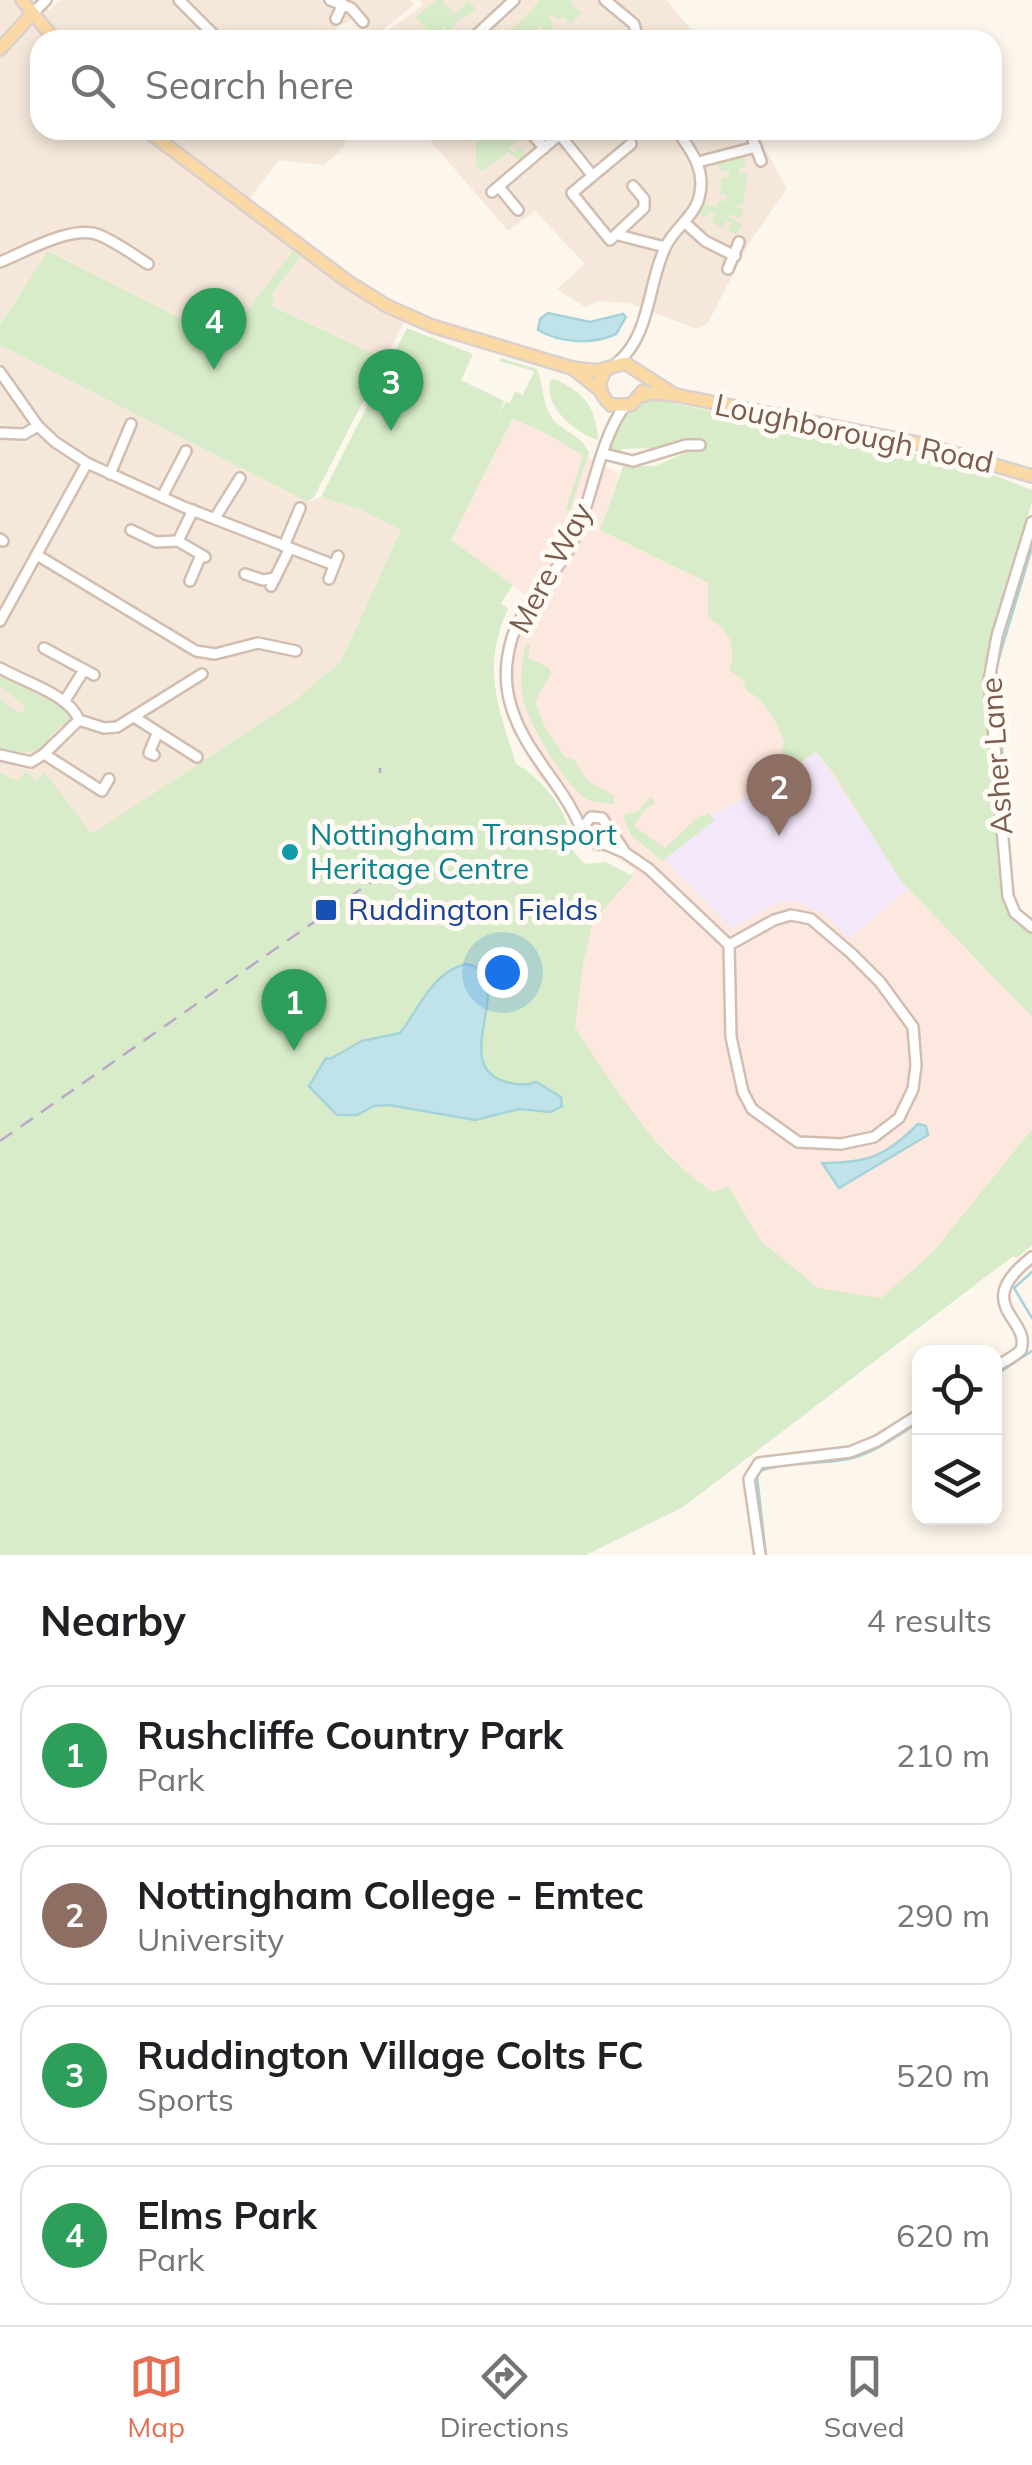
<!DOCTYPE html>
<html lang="en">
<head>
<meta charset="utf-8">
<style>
  :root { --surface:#fff; --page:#f6f6f6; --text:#202124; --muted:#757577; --line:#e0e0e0; --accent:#e76f51 }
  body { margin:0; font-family:Mulish,sans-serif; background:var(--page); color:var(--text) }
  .controls { position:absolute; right:30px; bottom:30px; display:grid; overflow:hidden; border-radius:20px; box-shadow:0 5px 15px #0003 }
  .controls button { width:90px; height:90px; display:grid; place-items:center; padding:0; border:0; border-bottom:2px solid var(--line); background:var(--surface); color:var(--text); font:50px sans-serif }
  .you { position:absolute; left:502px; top:972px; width:35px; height:35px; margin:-25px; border:8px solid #fff; border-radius:50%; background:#1a73e8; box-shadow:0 0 0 15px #1a73e833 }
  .badge { display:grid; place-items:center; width:65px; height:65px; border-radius:50%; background:var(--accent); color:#fff; font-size:32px; font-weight:700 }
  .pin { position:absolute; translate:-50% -82px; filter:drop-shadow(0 2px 5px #0008) }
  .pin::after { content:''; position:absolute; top:52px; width:35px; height:30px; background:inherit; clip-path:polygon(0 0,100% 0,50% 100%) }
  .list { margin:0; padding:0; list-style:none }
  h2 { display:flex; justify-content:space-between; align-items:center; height:130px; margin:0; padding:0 40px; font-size:42px }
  h2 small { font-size:32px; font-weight:400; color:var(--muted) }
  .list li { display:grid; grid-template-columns:65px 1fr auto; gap:30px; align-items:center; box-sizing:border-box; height:140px; margin:0 20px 20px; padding:0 20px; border:2px solid var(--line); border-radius:30px }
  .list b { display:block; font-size:38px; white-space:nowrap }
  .list p { margin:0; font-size:32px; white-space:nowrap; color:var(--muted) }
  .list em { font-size:32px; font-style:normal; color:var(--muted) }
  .icon { flex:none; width:55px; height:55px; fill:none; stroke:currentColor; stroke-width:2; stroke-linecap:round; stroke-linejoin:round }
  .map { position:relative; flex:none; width:1032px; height:1555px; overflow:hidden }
  .search { position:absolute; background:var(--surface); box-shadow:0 5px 15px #0003; left:30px; right:30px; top:30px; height:110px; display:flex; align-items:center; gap:25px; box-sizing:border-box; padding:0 35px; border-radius:30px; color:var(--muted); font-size:38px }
  .sheet { height:770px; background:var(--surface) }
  nav { display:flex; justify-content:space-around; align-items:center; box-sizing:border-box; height:140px; border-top:2px solid var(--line); background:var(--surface); font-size:28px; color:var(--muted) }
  nav a { display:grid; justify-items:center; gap:5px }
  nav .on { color:var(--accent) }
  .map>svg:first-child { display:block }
  .residential { fill:#f5e8da }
  .commercial { fill:#fde8e0 }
  .education { fill:#f3e8fa }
  .green { fill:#d8ecc9 }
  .water { fill:#bfe3e8; stroke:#a5d3da; stroke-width:2.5 }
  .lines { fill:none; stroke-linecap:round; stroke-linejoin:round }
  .stream { stroke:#a5d3da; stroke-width:2.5 }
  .minor-casing { stroke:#d1beb0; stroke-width:14 }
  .major-casing { stroke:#dad1cd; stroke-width:16 }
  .minor { stroke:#fff; stroke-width:9 }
  .major { stroke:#fbd9a5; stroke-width:11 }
  .rail { stroke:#b9a8c9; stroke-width:2.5; stroke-dasharray:15 10; stroke-linecap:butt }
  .culture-dot { fill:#0f9aa8; stroke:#fffaf3; stroke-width:4 }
  .transit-dot { fill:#1a4fb4; stroke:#fffaf3; stroke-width:4 }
  .labels { text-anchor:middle; stroke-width:10; stroke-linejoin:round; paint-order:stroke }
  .street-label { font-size:30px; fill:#7a5c4d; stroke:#fffaf3 }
  .culture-label { font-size:30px; fill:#0d838f; stroke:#fffaf3; text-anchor:start }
  .transit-label { font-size:30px; fill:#164399; stroke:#fffaf3; text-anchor:start }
</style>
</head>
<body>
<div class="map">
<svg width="1032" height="1555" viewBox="0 0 1032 1555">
  <rect width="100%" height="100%" fill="#fdf6ec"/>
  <g class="residential">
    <path d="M0,0H40L49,10L61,0H410L414,5L381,31L367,30L354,19L338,26L330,40H40V130H344L345,146L324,165L279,160L241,209L351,289L405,320L385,359L271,305V297L299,257L224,340L49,251L0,325Z"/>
    <path d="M420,0H667L699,40H375L423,5Z"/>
    <path d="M421,130H755L787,189L749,243L708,323L697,329L629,303L599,301L585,307L557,289L585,264L535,211L508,231Z"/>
    <path d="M0,345L308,502L321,497L359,509L401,530L341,661L293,702L92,835L24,790L0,781Z"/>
  </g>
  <path class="commercial" d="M511,419L543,432L619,474L600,530L712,585L1032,996V1160L872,1314L826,1308L730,1222L634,1116L602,1074L575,1027L583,965L593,921L635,870L609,853L592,851L579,838L568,808L537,775L509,715L502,685L503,654L516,617L529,597L451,540Z"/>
  <path class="education" d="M816,752L908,889L849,939L827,915L794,900L779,902L732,928L660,855L709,817L764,787Z"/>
  <g class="green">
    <path d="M437,0H442L454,14L469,1L476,9L457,22L449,33L444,26L442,28L450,40H436L416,17Z"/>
    <path d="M539,0H571L573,6L582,13L571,24L563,16L558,20L553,14L548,18L554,25L546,33L540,26L535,30L541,37L539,40H490C507,37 530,15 539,0Z"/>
    <path d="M493,130L501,133L520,130L510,135L516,142L509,148L514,153L521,147L527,155L520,161L508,152L484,170H480L476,164V143Z"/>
    <path d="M744,156L746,165L738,169L740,174H748L743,204L735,207L744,210L740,218L731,214L729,217L742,224L736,235L728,230L732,224L727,221L723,228L711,222L716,215L710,211L705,218L698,214L704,204L715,207L719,201H725L727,196L720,194L722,178L729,177V171H720L718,162Z"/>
    <path d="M48,251L224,340L293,251L300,257L271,296L275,300L272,306L385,359L314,497L308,502L0,345V325Z"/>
    <path d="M407,328L473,354L461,380L504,401L499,413L506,402L510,403L515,391L523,395L534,371L499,361L501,358L537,369C544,385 541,402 552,418C563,432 582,435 589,453L570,511L566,509L583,455L543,432L512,419L451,540L513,585L501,603L508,609C481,668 498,706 516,764C543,779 573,815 570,847L584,864L605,862L633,876L593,921L583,965L575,1027C611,1082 657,1157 713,1192L729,1187L760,1240L818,1288L881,1298L933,1252L1032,1129V1245L1017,1258L1013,1256L683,1507L586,1555H0V773L18,781L26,771L36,781L45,773L91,833L95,832L293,702L341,661L401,530L359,509L321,497Z"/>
    <path d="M554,379C584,392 596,407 598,440C575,433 544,407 550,381Z"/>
    <path d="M654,399L967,465L1032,490V501L983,672L1004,899L1016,924L1032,933V1017L901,881L832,771L816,752L764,787L754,778L779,759L784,742C776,719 764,700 746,690L743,680L729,670C738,648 729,629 708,618V583L600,530L623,466H655L692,450L693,438L659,448L622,449L619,456L608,452C616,423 625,410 654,399Z"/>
    <path d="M526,644L530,645L528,658L548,667L551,673L535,702L546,729L565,757L574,760L587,780L614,796V804C606,803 592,803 585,798C564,784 528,723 523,698C519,681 522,661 526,644Z"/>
    <path d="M0,674L67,709L74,719L67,729L62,725L48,738L51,742C35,755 19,755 0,748V699L20,714L26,706L0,687Z"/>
    <path d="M651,797L655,803L645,809L634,826L665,848L700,815L705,817L708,812L715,820L662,861L631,835L623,818L626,813L637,812Z"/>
  </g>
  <g class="water">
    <path d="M548,313L590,322L623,314L626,317L616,334C593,345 560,343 538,330L540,319Z"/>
    <path d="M466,964C523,974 445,1065 506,1082C516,1085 526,1086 536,1082L561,1097L562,1106L551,1112L519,1109L475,1120L389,1105L374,1106L357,1115H337L309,1086L326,1058L330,1059L362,1041L400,1033C420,1008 431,973 466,964Z"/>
    <path d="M918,1124L926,1126L928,1135L839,1188L822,1163C867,1163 885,1157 918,1124Z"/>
  </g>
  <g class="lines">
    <g class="stream">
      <path d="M1013,897L996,668L1032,547"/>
      <path d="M1032,1272L1014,1288L1032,1318"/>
      <path d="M994,1376L1032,1351"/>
      <path d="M766,1555L757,1477L760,1471C791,1460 825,1466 856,1457C879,1450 899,1434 920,1422"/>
    </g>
    <defs>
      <g id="minor">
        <path d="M179,0L219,40"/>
        <path d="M330,0L351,8L363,22"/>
        <path d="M605,0L634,24L638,40"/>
        <path d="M33,13L46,0"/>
        <path d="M336,19L343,4"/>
        <path d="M471,40L514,0"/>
        <path d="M529,130L544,148"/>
        <path d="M560,135L592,175"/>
        <path d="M751,135L761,161"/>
        <path d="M631,144L572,193L610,240L644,208V199L633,186"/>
        <path d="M698,162L756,147"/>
        <path d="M499,187L518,210"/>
        <path d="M492,192L565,130"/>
        <path d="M684,222L705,241L735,256"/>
        <path d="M618,235L665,247"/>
        <path d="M0,262C25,252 73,224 99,235C116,242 132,254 148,264"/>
        <path d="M728,269L739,242"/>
        <path d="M617,363C652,334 647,282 667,244C677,226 697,214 700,193C705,167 690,150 677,130"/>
        <path d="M0,372L38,426L55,442L87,463L184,507L334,565"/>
        <path d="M0,433L24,434L38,426"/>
        <path d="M604,454L633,461L686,445H700"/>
        <path d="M110,474L131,424"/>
        <path d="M162,497L186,451"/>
        <path d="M193,510L178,541L205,557"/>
        <path d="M215,518L240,478"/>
        <path d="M1032,522L997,636L989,680L1008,896L1015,913L1032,927"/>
        <path d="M131,530L156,542L178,541"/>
        <path d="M0,539L3,541"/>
        <path d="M284,546L300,508"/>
        <path d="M37,555L196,651L215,654L258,643L296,651"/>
        <path d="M245,574L263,580L275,578"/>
        <path d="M329,579L338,556"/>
        <path d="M190,581L201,555"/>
        <path d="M271,586L290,548"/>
        <path d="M0,621L87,463"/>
        <path d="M44,648L94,675"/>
        <path d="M0,668C24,682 69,694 79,720"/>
        <path d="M64,702L84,670"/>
        <path d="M134,717L197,757"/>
        <path d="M79,720L104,728L117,727L202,674"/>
        <path d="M44,754L102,791L109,779"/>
        <path d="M0,755L31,762L44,754L79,720"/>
        <path d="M154,755L149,753L157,734"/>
        <path d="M582,828L591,817L602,818L623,849"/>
        <path d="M610,831L607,838L599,844L584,838C570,790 526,757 511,706C504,683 505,661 512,638C523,604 552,580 569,549C592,506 598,442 624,407"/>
        <path d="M602,843L624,852L649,869L729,945"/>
        <path d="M791,915L811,919L852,954L880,982L913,1027L916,1065L913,1089L899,1118L874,1137L841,1144L798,1142L752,1109L743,1092L731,1037L729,945L774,920Z"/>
        <path d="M994,1368C1003,1362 1014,1357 1021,1350C1032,1318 969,1306 1032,1257"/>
        <path d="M760,1555L749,1479L759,1463L850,1452L877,1441L920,1414"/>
      </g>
      <g id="major">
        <path d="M22,0L55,40"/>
        <path d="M0,49L33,13"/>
        <path d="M146,130L347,281L387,306L432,326L572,368L597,371L625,363L675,395"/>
        <path d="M572,368L600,390"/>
        <path d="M607,369C596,381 599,395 611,405H631L643,391"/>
        <path d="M641,396L652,393L675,395L922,444L1032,476"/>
      </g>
    </defs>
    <use href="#minor" class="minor-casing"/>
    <use href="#major" class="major-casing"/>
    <use href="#minor" class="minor"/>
    <use href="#major" class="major"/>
    <g class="rail">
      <path d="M380,768V773"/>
      <path d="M0,1141L410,855"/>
    </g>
  </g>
  <circle class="culture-dot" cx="290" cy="852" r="10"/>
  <rect class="transit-dot" x="314" y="898" width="24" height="24" rx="5"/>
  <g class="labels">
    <g class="street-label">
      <text transform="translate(854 434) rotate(12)" y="10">Loughborough Road</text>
      <text transform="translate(551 568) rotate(-62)" y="10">Mere Way</text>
      <text transform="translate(997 756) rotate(-94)" y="10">Asher Lane</text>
    </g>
    <g class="culture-label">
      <text x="310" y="845">Nottingham Transport<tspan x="310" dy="34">Heritage Centre</tspan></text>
    </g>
    <g class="transit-label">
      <text x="348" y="920">Ruddington Fields</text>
    </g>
  </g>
</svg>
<div class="controls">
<button><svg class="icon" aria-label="locate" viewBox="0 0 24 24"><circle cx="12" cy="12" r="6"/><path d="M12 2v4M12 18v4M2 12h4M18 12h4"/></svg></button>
<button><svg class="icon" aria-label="layers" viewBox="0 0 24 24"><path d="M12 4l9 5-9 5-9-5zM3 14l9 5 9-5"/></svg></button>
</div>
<div class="you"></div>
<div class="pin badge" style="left:294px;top:1051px;background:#2e9e5b">1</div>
<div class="pin badge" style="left:779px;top:836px;background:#8d6e63">2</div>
<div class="pin badge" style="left:391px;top:431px;background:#2e9e5b">3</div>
<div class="pin badge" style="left:214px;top:370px;background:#2e9e5b">4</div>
<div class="search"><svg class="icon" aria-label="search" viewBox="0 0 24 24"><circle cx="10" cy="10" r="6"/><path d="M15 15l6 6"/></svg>Search here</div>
</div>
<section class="sheet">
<h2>Nearby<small>4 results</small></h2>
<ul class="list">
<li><span class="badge" style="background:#2e9e5b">1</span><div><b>Rushcliffe Country Park</b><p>Park</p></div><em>210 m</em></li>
<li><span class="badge" style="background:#8d6e63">2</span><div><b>Nottingham College - Emtec</b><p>University</p></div><em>290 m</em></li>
<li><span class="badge" style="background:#2e9e5b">3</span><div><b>Ruddington Village Colts FC</b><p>Sports</p></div><em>520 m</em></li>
<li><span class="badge" style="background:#2e9e5b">4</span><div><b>Elms Park</b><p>Park</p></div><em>620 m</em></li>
</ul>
</section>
<nav>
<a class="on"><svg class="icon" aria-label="map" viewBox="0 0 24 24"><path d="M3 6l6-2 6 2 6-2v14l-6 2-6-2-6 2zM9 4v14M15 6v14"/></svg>Map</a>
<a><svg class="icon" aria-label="directions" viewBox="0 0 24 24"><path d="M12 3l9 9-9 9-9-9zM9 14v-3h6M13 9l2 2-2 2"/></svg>Directions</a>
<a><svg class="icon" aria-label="saved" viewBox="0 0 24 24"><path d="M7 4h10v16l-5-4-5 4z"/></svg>Saved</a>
</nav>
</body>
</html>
